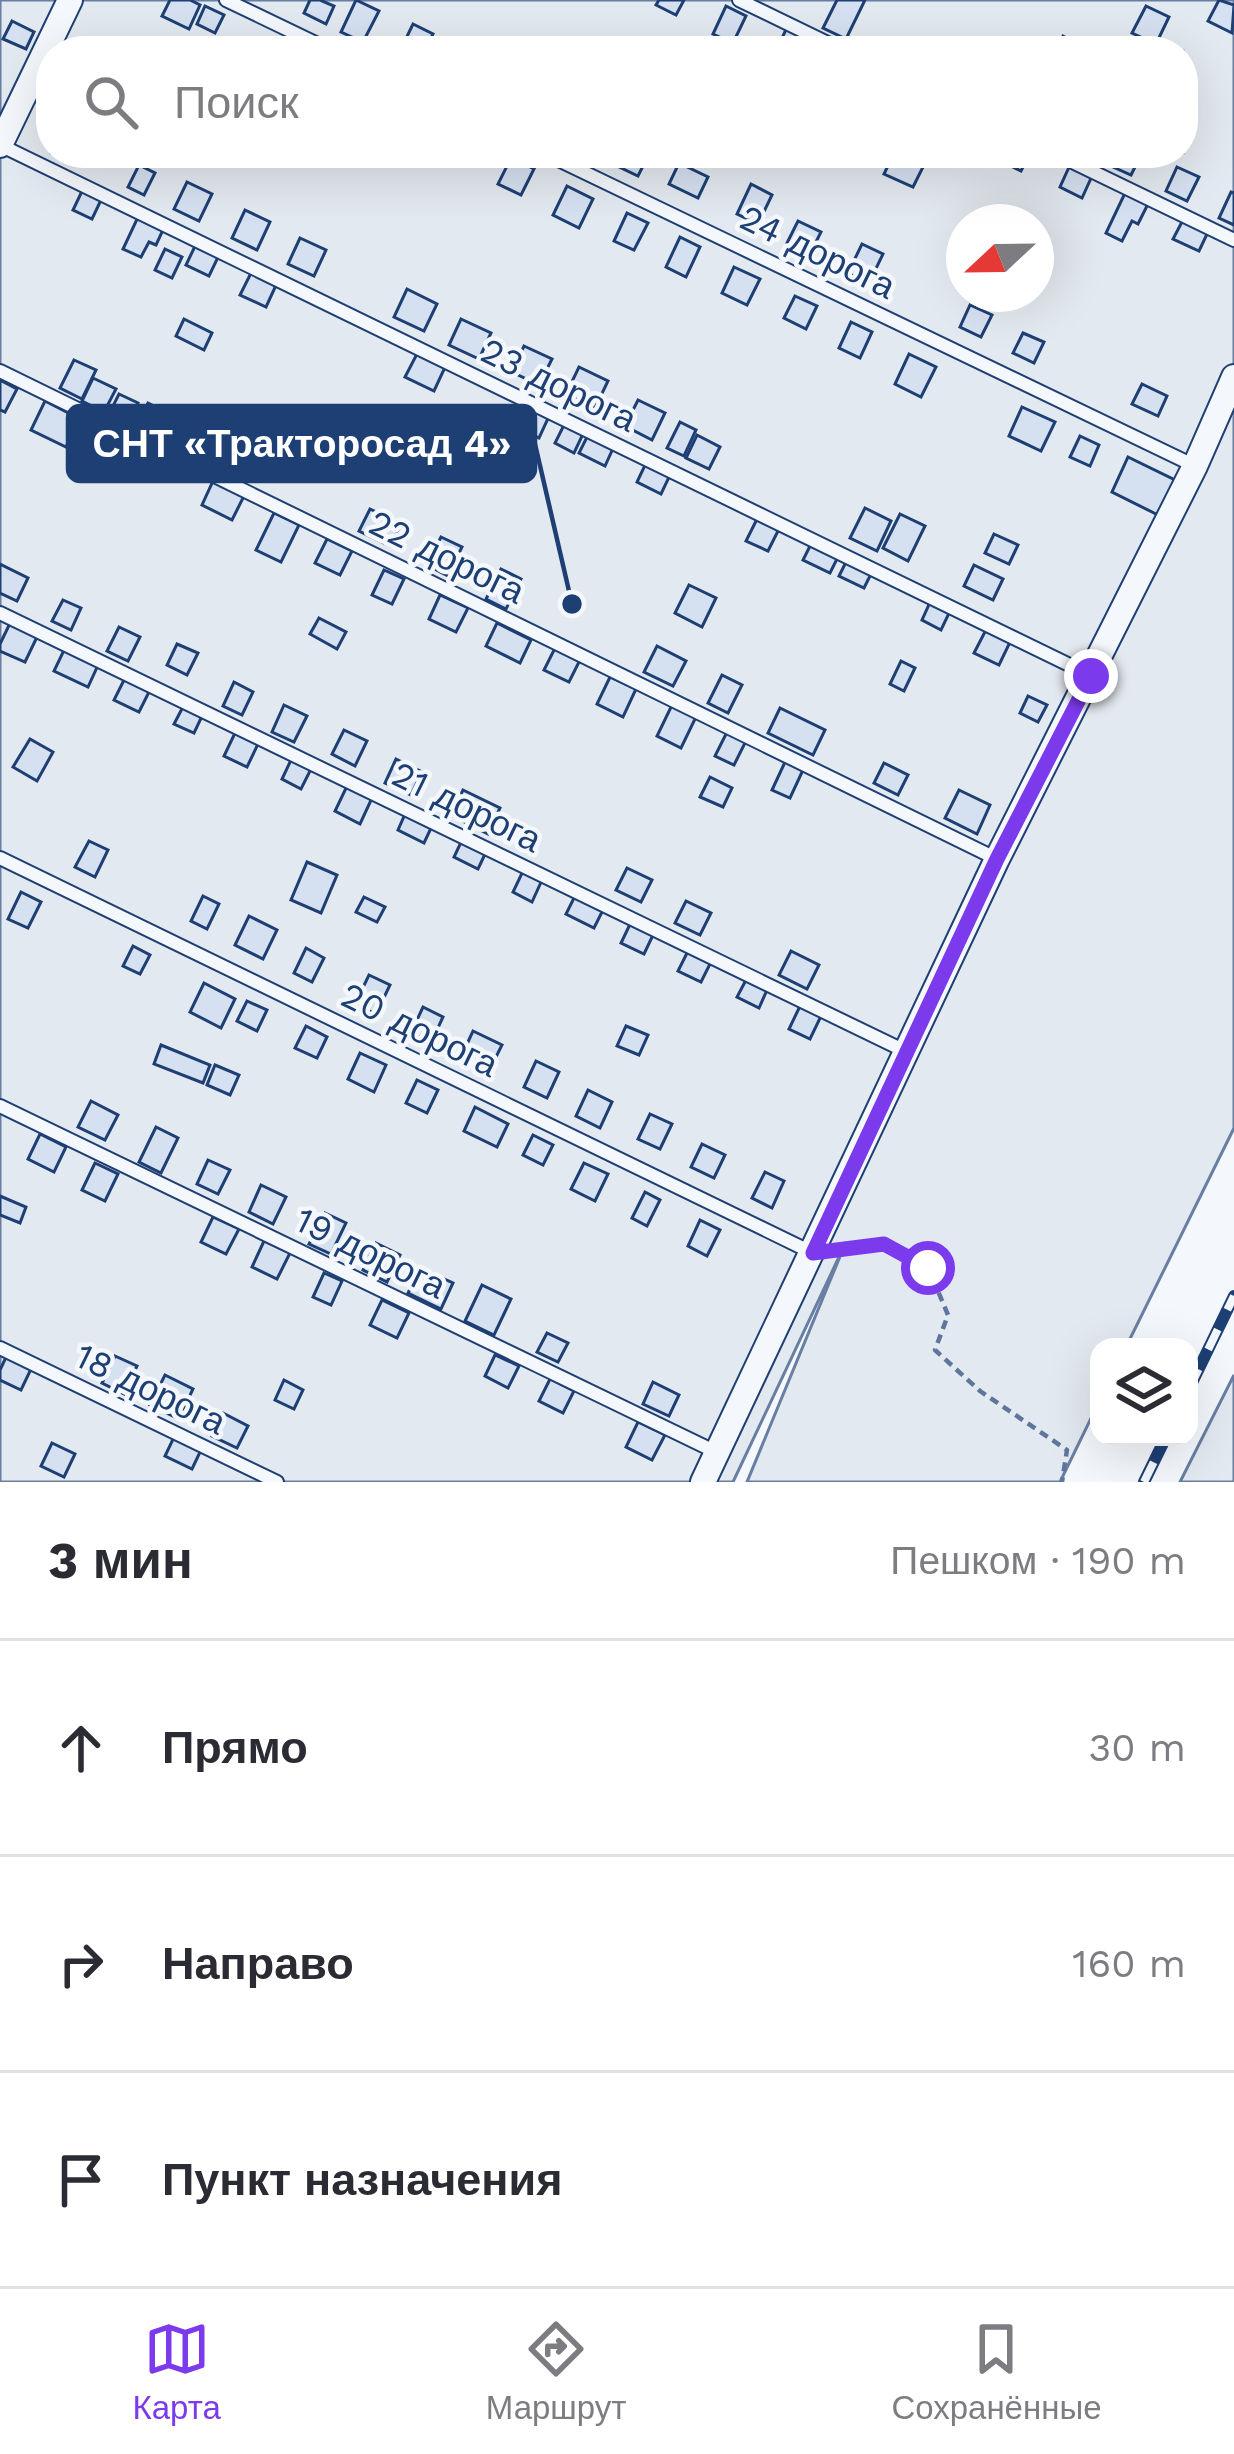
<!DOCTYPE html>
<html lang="ru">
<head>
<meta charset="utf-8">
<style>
  :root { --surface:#fff; --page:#f2f2f3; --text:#2b2b33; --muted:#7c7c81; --line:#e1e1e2; --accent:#7c3aed }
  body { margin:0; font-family:"Work Sans",sans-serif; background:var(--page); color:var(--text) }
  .controls { position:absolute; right:36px; bottom:36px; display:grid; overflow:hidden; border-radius:24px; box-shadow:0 12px 48px #0002 }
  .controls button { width:108px; height:108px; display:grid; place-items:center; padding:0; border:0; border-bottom:3px solid var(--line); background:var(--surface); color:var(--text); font:60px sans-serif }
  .compass { position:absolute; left:946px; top:204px; width:108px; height:108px; border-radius:50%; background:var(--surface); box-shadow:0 12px 48px #0002; rotate:248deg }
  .stop { position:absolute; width:36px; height:36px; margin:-27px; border:9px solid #7c3aed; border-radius:50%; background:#fff }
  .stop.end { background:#7c3aed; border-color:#fff; box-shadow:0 3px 12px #0008 }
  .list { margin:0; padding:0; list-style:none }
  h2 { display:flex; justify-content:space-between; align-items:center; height:156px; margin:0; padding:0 48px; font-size:51px }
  h2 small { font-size:39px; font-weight:400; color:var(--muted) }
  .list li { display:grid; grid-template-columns:78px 1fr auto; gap:36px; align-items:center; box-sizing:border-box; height:216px; padding:0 48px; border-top:3px solid var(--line) }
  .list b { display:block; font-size:45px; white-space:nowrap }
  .list em { font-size:39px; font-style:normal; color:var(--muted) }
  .icon { flex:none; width:66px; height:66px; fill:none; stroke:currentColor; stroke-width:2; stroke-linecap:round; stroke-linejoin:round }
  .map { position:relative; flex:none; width:1234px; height:1482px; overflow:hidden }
  .search { position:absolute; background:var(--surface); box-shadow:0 12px 48px #0002; left:36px; right:36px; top:36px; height:132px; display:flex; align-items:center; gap:30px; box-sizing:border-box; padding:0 42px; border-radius:48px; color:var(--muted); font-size:45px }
  .sheet { height:804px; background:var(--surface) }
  nav { display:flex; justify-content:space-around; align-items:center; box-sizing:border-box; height:168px; border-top:3px solid var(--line); background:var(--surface); font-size:33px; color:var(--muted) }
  nav a { display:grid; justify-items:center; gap:6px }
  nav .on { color:var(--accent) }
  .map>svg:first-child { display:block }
  .green { fill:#e3e9f0; stroke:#687fa3; stroke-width:3; fill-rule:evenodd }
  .building { fill:#d5e0f0; stroke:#1d3f73; stroke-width:3 }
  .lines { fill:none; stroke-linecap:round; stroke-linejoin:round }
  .lane-casing { stroke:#1d3f73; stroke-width:16 }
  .street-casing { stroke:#1d3f73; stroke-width:28 }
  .path { stroke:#5e769c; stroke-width:4.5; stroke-dasharray:9 6; stroke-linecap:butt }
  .lane { stroke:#f4f7fb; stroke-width:12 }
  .street { stroke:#f4f7fb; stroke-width:24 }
  .rail-casing { stroke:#1d3f73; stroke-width:12 }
  .rail { stroke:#f4f7fb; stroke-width:8; stroke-dasharray:22; stroke-linecap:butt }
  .route { stroke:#7c3aed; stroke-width:15 }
  .labels { text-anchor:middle; stroke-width:9; stroke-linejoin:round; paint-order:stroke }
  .street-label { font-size:36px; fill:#1d3f73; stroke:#f4f7fb }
  .leader { fill:none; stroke:#1d3f73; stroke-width:4.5 }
  .callout-dot { fill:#1d3f73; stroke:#f4f7fb; stroke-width:4.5 }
  .callout { fill:#1d3f73; stroke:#1d3f73; stroke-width:4.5 }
  .callout-label { font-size:39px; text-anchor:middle; font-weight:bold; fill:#fff }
</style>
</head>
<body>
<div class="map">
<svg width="1234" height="1482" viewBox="0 0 1234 1482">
  <rect width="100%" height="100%" fill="#f4f7fb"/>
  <g class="green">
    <path d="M0,0H1234V1128L1126,1347H1099V1402L1060,1482H747L846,1242L733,1482H0ZM51,51H1183V153H51ZM964,222H1036V294H964Z"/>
    <path d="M1234,1375V1482H1180Z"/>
  </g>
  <g class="building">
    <path d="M170,0H190L200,5L189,29L162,16Z"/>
    <path d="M310,0H320L334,6L326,24L304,13Z"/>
    <path d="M356,0L379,11L363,42L341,32Z"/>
    <path d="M659,0H684L676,15L656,5Z"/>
    <path d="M837,0H865L846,39L823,28Z"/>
    <path d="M1219,0L1234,5L1232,33L1208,21Z"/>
    <path d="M205,6L224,15L215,33L197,24Z"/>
    <path d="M726,6L746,16L733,43L713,34Z"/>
    <path d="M1146,6L1169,17L1156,44L1132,33Z"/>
    <path d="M12,21L34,32L26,49L3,39Z"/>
    <path d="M789,23L841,51H776Z"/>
    <path d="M413,24L433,34L425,51H400Z"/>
    <path d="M1063,36L1085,48L1084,51H1055Z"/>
    <path d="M616,153H642L648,156L638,176L611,163Z"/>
    <path d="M894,153H904L925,163L913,187L884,174Z"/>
    <path d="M1003,153H1030L1021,171L999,160Z"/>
    <path d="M1117,153H1142L1131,175L1111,166Z"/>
    <path d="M511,158L534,169L521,195L498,184Z"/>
    <path d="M679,163L708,177L698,198L669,184Z"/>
    <path d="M139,165L155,173L144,195L128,187Z"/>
    <path d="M1070,165L1092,176L1082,198L1060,187Z"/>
    <path d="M1177,167L1199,177L1187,201L1166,191Z"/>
    <path d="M187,182L212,194L199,221L174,209Z"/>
    <path d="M751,184L772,195L758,224L737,214Z"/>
    <path d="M567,186L593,199L579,228L553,215Z"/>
    <path d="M83,189L102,198L92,219L73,210Z"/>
    <path d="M1231,192L1234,193V225L1219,218Z"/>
    <path d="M1125,193L1148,204L1138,224L1132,221L1122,241L1106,233Z"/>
    <path d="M245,210L270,222L257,250L232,238Z"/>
    <path d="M627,213L648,223L634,250L614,241Z"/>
    <path d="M138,217L163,230L156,245L149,242L141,257L123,249Z"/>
    <path d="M1184,218L1209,230L1199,251L1173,239Z"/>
    <path d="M798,221L821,232L809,256L786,245Z"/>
    <path d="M680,237L700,247L686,277L666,267Z"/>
    <path d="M300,238L326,250L314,276L288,264Z"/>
    <path d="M197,242L220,253L209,276L186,265Z"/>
    <path d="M862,244L883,254L869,283L848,273Z"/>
    <path d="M165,249L182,257L172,278L155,270Z"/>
    <path d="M734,267L760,279L747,305L722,293Z"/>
    <path d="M253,269L278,281L266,307L240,295Z"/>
    <path d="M407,289L437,304L424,331L394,317Z"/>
    <path d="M795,296L817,306L806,329L784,318Z"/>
    <path d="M970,305L992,315L981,337L960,327Z"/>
    <path d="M184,319L212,333L204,350L176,336Z"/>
    <path d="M461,319L491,333L479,359L449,345Z"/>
    <path d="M851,322L872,332L860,358L839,348Z"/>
    <path d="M1023,333L1044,342L1034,363L1013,353Z"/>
    <path d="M524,346L552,359L539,385L512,372Z"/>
    <path d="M419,350L447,363L434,391L405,377Z"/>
    <path d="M909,354L936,367L921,397L895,384Z"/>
    <path d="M74,360L96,370L82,399L60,388Z"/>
    <path d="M579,367L608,381L595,408L566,394Z"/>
    <path d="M93,378L116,389L104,412L82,401Z"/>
    <path d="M0,380L17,389L5,412L0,410Z"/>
    <path d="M1142,384L1167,396L1158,416L1132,404Z"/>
    <path d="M119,394L138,403L129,423L109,414Z"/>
    <path d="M638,400L665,413L652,440L625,426Z"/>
    <path d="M45,401L80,419L66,447L31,430Z"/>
    <path d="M532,402L551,412L539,438L519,428Z"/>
    <path d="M148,403L177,417L165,442L137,427Z"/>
    <path d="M1022,407L1055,422L1041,451L1009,436Z"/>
    <path d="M680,422L696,430L684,456L667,448Z"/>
    <path d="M564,425L583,434L574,453L555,443Z"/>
    <path d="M590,431L615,444L605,466L579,453Z"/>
    <path d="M697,435L720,447L709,469L686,458Z"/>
    <path d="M1080,436L1099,445L1090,466L1070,457Z"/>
    <path d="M1128,457L1175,480L1158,515L1112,492Z"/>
    <path d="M647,461L671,473L661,494L637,482Z"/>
    <path d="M213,481L244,496L232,520L202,505Z"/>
    <path d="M865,508L891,521L877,551L850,538Z"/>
    <path d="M370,509L401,524L390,546L359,531Z"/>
    <path d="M274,513L299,525L281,562L256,550Z"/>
    <path d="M900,514L925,526L908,561L883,548Z"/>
    <path d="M759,515L781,525L768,551L746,541Z"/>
    <path d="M994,534L1018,545L1009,564L985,553Z"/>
    <path d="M441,537L462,547L448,576L427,565Z"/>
    <path d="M327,539L352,551L340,575L315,563Z"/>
    <path d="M813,540L840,553L830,573L803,560Z"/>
    <path d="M849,556L874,568L864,588L839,576Z"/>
    <path d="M0,564L28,578L17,601L0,593Z"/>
    <path d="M974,565L1003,579L993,600L964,586Z"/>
    <path d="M501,569L521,579L506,609L486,599Z"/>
    <path d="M384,570L404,579L392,604L372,595Z"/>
    <path d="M689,585L716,598L702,627L675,613Z"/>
    <path d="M440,595L468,608L456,632L429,619Z"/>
    <path d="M932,598L952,607L941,630L922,620Z"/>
    <path d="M63,600L81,608L71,630L52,621Z"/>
    <path d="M319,618L346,632L337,649L310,634Z"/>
    <path d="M11,621L38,635L25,662L0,651V644Z"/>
    <path d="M497,623L531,640L520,663L486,646Z"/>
    <path d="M989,624L1013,636L999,665L974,653Z"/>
    <path d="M119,627L140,637L128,661L107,651Z"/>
    <path d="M177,644L198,653L187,675L167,665Z"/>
    <path d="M66,646L99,663L88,687L54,671Z"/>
    <path d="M657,646L686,661L673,686L644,672Z"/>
    <path d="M555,648L580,660L569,682L544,670Z"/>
    <path d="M901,661L915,668L904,691L890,684Z"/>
    <path d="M722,675L742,685L728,713L708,703Z"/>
    <path d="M126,676L151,688L139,712L114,700Z"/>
    <path d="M610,677L636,689L623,717L597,704Z"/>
    <path d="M234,682L253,692L242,715L223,706Z"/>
    <path d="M1028,696L1047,705L1038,722L1020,713Z"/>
    <path d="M185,703L204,712L194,733L174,724Z"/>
    <path d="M284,705L307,716L294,742L272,732Z"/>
    <path d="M672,705L696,717L681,748L657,736Z"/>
    <path d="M780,708L825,730L813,755L768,733Z"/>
    <path d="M344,730L367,741L355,766L332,754Z"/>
    <path d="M727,732L746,741L734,765L715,756Z"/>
    <path d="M235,733L258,744L247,767L224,756Z"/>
    <path d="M30,739L53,752L37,781L13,767Z"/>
    <path d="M396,759L422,772L411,795L385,783Z"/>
    <path d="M291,760L311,769L301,789L282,779Z"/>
    <path d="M785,762L803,770L790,798L772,790Z"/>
    <path d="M884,763L908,775L898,795L874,783Z"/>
    <path d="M710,777L732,788L723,807L700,797Z"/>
    <path d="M348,784L373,796L360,824L335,811Z"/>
    <path d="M463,790L500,808L488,834L451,815Z"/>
    <path d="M959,790L990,805L977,834L945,818Z"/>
    <path d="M406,812L433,824L424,843L398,830Z"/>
    <path d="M463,838L487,850L478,869L454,857Z"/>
    <path d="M89,841L108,850L95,877L75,867Z"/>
    <path d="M307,862L337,875L321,913L291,900Z"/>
    <path d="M627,868L652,880L641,902L616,890Z"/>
    <path d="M523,871L542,880L532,902L513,892Z"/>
    <path d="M21,892L41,902L28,928L8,919Z"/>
    <path d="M576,894L604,908L594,928L566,914Z"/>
    <path d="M203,896L219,904L207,929L191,921Z"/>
    <path d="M364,897L385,907L377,922L356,912Z"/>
    <path d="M686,901L711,913L700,935L675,923Z"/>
    <path d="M249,916L277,930L263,959L235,945Z"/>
    <path d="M632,920L655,931L644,954L621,943Z"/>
    <path d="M133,946L150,955L140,974L123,966Z"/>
    <path d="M306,948L324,958L312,982L294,973Z"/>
    <path d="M689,949L712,960L701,982L678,971Z"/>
    <path d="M791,951L819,965L807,989L779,975Z"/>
    <path d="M369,975L390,985L376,1014L355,1004Z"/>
    <path d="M746,980L767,990L759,1008L737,997Z"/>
    <path d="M204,983L235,999L221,1028L190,1012Z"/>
    <path d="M247,1001L267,1010L257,1031L237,1021Z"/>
    <path d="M801,1004L822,1014L810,1039L789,1029Z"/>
    <path d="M423,1007L443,1017L431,1043L411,1033Z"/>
    <path d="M306,1026L327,1037L317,1058L295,1048Z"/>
    <path d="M626,1026L648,1035L639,1055L617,1046Z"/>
    <path d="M473,1031L502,1045L489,1071L461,1057Z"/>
    <path d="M161,1045L210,1065L203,1083L154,1064Z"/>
    <path d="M360,1053L386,1065L374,1092L348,1079Z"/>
    <path d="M536,1061L559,1072L547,1098L524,1087Z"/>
    <path d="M215,1065L239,1075L230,1095L207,1085Z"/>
    <path d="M417,1080L438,1090L427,1113L406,1103Z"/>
    <path d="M588,1090L612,1102L600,1128L576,1116Z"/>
    <path d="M91,1101L118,1115L105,1140L78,1127Z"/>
    <path d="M475,1107L508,1124L497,1147L464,1131Z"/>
    <path d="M650,1114L672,1124L660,1149L638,1139Z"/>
    <path d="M156,1127L178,1138L161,1173L139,1162Z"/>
    <path d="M40,1134L66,1147L54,1172L28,1159Z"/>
    <path d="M533,1135L553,1145L543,1165L523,1155Z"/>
    <path d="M702,1144L725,1155L714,1178L691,1167Z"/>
    <path d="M208,1160L230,1170L218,1194L197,1184Z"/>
    <path d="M95,1163L118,1174L105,1201L82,1190Z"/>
    <path d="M584,1163L608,1174L595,1201L571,1189Z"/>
    <path d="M765,1172L784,1181L772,1208L752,1198Z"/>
    <path d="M261,1185L286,1197L273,1224L249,1212Z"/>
    <path d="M645,1192L660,1200L647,1226L632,1218Z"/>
    <path d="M0,1196L26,1207L20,1223L0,1215Z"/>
    <path d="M325,1213L346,1223L331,1254L309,1244Z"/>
    <path d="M213,1217L239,1229L226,1254L201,1242Z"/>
    <path d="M700,1220L720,1230L707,1256L688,1246Z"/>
    <path d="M264,1241L290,1253L277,1279L252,1267Z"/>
    <path d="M376,1243L400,1255L387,1282L363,1270Z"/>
    <path d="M420,1268L453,1283L441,1309L408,1293Z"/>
    <path d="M324,1273L342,1281L331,1305L313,1297Z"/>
    <path d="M482,1285L511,1299L494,1335L465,1321Z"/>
    <path d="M382,1300L409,1313L397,1338L370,1325Z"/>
    <path d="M547,1333L568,1343L558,1362L537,1352Z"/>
    <path d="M7,1355L32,1367L21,1390L0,1380V1370Z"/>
    <path d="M495,1355L519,1366L508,1388L485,1376Z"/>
    <path d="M115,1356L137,1366L124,1394L102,1383Z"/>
    <path d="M165,1375L193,1389L179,1419L150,1405Z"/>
    <path d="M550,1379L574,1391L563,1413L539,1401Z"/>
    <path d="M284,1380L303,1390L294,1409L275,1400Z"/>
    <path d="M653,1382L679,1395L669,1416L643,1404Z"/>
    <path d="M223,1413L248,1426L237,1448L212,1436Z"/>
    <path d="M638,1422L665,1435L652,1460L626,1447Z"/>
    <path d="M175,1435L202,1448L192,1469L165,1456Z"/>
    <path d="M52,1443L75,1454L64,1477L41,1466Z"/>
  </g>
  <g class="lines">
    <defs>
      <g id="lane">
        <path d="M226,0L332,51"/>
        <path d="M739,0L844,51"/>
        <path d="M0,145L1090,675"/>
        <path d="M544,153L1195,466"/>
        <path d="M1054,153L1234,240"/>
        <path d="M0,371L997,859"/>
        <path d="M0,613L907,1052"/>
        <path d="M0,858L813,1253"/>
        <path d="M0,1106L716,1452"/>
        <path d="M0,1348L277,1482"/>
      </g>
      <g id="street">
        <path d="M0,145L70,0"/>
        <path d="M703,1482L997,859L1195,466L1234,377"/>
      </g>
    </defs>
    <use href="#lane" class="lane-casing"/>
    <use href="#street" class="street-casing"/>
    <path class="path" d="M842,1250L884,1244L928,1267L948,1315L935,1350L980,1391L1067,1450L1062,1482"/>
    <use href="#lane" class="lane"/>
    <use href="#street" class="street"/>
    <defs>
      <g id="rail">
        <path d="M1189,1389L1234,1296"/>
        <path d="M1144,1482L1166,1437"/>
      </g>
    </defs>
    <use href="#rail" class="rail-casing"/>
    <use href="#rail" class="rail"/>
  </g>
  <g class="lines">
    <path class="route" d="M928,1268L884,1244L813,1253L997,859L1091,676"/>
  </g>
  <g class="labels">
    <g class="street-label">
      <text transform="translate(818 251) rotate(26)" y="13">24 дорога</text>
      <text transform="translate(559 384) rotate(26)" y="13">23 дорога</text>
      <text transform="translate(447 556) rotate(26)" y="13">22 дорога</text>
      <text transform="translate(467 806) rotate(26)" y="13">21 дорога</text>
      <text transform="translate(420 1029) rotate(26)" y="13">20 дорога</text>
      <text transform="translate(371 1252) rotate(26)" y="13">19 дорога</text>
      <text transform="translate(151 1388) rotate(26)" y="13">18 дорога</text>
    </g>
  </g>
  <path class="leader" d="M572 604L535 444"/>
  <circle class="callout-dot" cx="572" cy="604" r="12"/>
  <rect class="callout" x="68" y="406" width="467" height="75" rx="12"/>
  <g class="callout-label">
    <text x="302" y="457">СНТ «Тракторосад 4»</text>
  </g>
</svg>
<div class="controls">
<button><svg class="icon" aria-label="layers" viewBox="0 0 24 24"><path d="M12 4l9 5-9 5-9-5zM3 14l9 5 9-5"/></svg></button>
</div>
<svg class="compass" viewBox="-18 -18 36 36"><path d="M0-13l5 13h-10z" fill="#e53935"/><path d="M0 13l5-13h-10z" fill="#7c7c81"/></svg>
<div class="stop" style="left:928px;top:1268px"></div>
<div class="stop end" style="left:1091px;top:676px"></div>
<div class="search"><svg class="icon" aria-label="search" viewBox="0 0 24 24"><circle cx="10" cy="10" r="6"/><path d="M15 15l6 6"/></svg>Поиск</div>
</div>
<section class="sheet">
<h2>3 мин<small>Пешком · 190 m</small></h2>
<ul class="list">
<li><svg class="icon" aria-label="ahead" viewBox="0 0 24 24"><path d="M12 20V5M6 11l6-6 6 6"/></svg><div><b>Прямо</b></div><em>30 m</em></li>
<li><svg class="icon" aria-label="right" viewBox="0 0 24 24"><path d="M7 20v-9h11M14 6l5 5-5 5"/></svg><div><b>Направо</b></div><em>160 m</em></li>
<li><svg class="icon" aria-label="arrive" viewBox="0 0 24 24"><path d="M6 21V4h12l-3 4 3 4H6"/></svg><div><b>Пункт назначения</b></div></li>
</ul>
</section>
<nav>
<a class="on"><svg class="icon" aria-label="map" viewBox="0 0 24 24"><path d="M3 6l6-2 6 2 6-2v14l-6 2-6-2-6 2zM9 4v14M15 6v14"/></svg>Карта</a>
<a><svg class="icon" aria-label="directions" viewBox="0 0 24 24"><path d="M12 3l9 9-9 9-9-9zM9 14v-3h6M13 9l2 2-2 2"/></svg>Маршрут</a>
<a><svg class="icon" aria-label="saved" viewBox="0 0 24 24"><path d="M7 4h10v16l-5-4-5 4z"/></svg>Сохранённые</a>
</nav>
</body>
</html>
